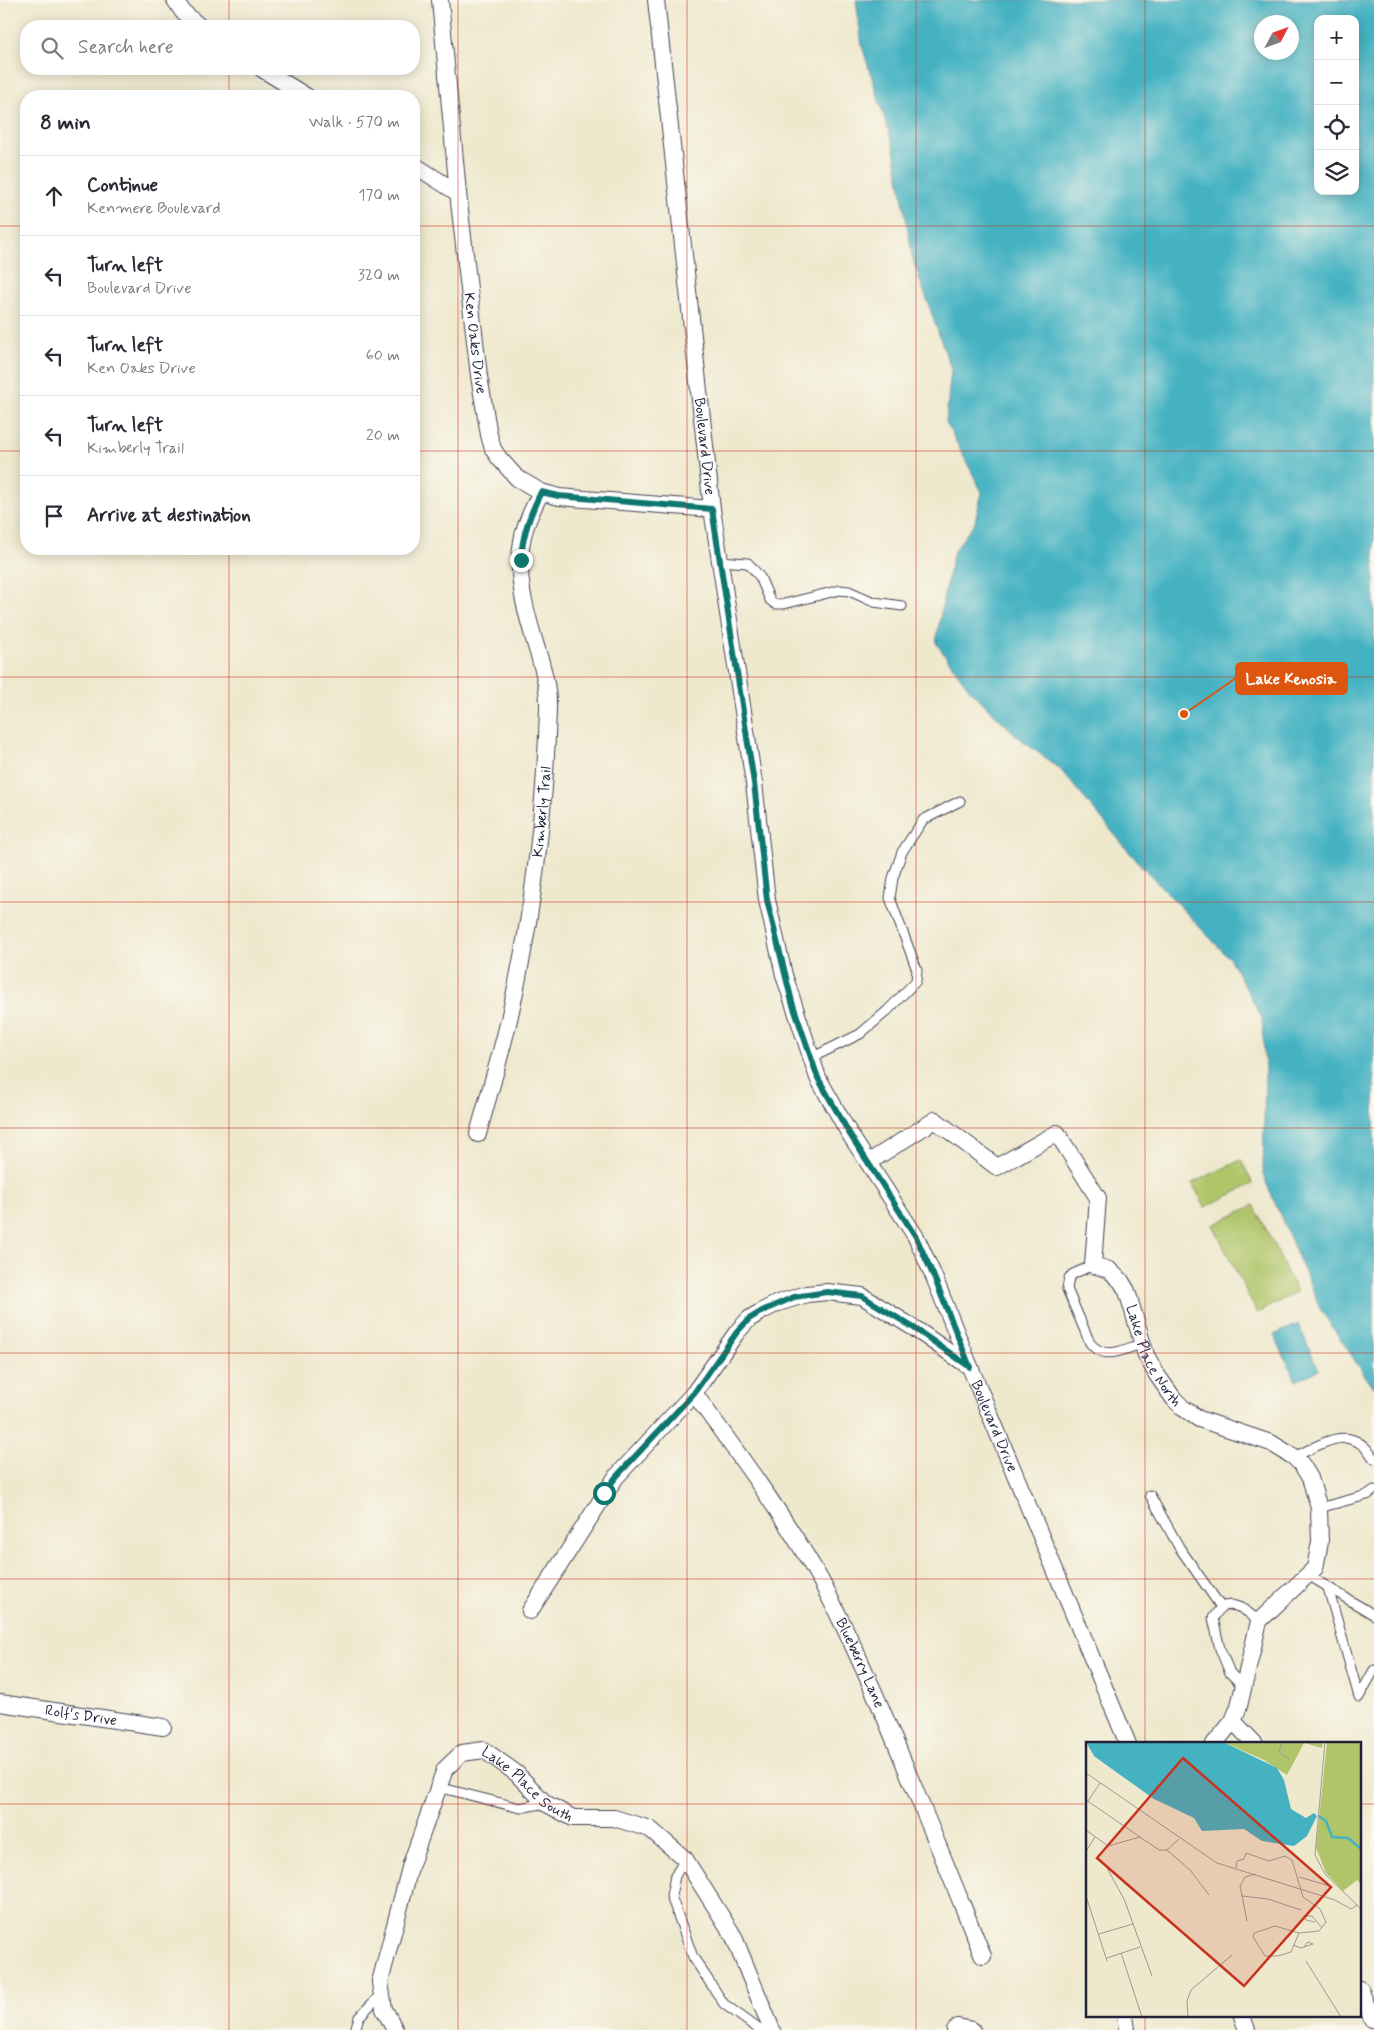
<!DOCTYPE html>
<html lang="en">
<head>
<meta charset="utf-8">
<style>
  :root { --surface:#fff; --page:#f7f7f7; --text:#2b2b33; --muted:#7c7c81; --line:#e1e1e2 }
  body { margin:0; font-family:Mynerve,sans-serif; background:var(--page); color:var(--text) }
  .controls { position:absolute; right:15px; top:15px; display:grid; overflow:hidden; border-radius:10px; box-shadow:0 2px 12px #0003 }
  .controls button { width:45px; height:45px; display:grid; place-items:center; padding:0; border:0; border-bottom:1px solid var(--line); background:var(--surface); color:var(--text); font:25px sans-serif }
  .compass { position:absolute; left:1254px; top:15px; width:45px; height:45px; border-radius:50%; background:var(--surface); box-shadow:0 2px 12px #0003; rotate:49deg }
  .stop { position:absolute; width:15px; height:15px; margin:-11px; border:4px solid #0f766e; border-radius:50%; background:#fff }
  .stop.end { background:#0f766e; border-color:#fff; box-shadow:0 1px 5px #0008 }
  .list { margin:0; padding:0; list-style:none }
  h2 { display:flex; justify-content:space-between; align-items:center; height:65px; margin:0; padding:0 20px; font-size:21px }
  h2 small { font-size:16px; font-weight:400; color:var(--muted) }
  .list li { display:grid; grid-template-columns:32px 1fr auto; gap:15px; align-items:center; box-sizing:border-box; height:80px; padding:0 20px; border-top:1px solid var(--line) }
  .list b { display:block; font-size:19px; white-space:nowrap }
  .list p { margin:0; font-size:16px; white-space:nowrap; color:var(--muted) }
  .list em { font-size:16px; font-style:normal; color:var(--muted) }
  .icon { flex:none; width:28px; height:28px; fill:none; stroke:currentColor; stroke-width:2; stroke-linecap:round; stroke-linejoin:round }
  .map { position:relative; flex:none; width:1374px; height:2030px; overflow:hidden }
  .search { position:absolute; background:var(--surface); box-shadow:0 2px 12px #0003; left:20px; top:20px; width:400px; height:55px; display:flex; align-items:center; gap:12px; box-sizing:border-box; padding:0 18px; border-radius:20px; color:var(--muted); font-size:19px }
  .panel { position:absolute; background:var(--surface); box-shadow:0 2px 12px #0003; left:20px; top:90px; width:400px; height:465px; border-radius:20px }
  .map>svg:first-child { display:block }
  .green { fill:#b0c56a; stroke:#697452 }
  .water { fill:#45b2c2; stroke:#346a7e; fill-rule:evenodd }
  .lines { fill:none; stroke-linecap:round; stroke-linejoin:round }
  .service-casing { stroke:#414051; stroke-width:11 }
  .minor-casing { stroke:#414051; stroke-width:18 }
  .service { stroke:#fff; stroke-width:9 }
  .minor { stroke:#fff; stroke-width:16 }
  .route { stroke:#0f766e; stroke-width:6 }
  .grid { fill:none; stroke:#c8321e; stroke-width:1; stroke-opacity:0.55 }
  .labels { text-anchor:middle; stroke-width:4; stroke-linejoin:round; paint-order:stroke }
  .street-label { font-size:15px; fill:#22223b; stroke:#fbf7ec }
  .inset-river { fill:none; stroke:#45b2c2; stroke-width:2.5 }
  .inset-road { fill:none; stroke:#9c9993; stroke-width:1 }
  .view { fill:#c8321e; fill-opacity:0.15; stroke:#c8321e; stroke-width:2.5 }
  .inset-edge { fill:none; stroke:#22223b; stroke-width:2.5 }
  .leader { fill:none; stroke:#de560e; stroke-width:2 }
  .callout-dot { fill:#de560e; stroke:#fbf7ec; stroke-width:2 }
  .callout { fill:#de560e; stroke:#de560e; stroke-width:2 }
  .callout-label { font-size:16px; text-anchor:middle; font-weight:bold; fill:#fff }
</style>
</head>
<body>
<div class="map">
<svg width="1374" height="2030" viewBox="0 0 1374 2030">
  <rect width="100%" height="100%" fill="#fbf7ec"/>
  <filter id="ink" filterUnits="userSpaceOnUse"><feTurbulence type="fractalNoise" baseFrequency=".02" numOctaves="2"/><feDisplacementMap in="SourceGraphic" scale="10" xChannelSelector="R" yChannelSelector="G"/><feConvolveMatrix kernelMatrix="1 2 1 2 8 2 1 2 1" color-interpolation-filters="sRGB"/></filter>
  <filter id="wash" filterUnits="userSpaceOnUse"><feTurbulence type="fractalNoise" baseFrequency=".0096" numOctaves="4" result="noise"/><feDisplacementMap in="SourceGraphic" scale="20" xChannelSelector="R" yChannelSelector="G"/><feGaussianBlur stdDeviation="1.12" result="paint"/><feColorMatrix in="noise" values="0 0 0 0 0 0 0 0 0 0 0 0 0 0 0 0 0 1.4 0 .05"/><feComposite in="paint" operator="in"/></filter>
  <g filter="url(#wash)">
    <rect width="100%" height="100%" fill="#eee8cd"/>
    <g class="green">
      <path d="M1241,1160L1253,1184L1205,1207L1192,1183Z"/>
      <path d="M1254,1205L1297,1292L1257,1313L1213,1225Z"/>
    </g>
    <g class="water">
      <path d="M856,0H1374V1389L1321,1310L1263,1175L1265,1070L1262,1018L1230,959L1135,859L1060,769L1020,739L970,690L936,643L944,595L954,551L975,522L982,492L946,422L951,369L913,260L894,148L862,46ZM1318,19H1355V191H1318ZM1262,22H1292V52H1262Z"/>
      <path d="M1298,1324L1319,1370L1296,1381L1274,1335Z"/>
    </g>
  </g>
  <g filter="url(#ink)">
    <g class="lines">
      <defs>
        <g id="service">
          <path d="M719,561L748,563L760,577L770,600L775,604H784L840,590L849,591L874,602L902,606"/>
          <path d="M811,1058L860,1034L887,1011L916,981L917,970L890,898L893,878L902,852L923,820L960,801"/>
          <path d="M1093,1265L1073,1274L1069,1278L1067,1289L1090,1343C1105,1361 1122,1350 1141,1344"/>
          <path d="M1294,1457C1324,1443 1352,1422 1374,1459"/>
          <path d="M1150,1495L1179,1547L1221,1607"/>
          <path d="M1319,1508L1367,1495L1374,1490"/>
          <path d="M1308,1575L1374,1615"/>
          <path d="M1328,1588L1359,1697L1374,1670"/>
          <path d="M1244,1687L1230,1673L1220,1649L1213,1618L1221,1607C1237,1601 1247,1612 1259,1621"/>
          <path d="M438,1787L520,1808L545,1803"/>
          <path d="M685,1859L675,1876L671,1896L693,1957L724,2004L760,2030"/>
          <path d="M355,2030L359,2017L382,1993"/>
        </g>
        <g id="minor">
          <path d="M175,0L183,12L199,26"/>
          <path id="s1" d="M440,0L458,193L479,376L489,435L493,449L499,458L517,478L541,492L559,497L712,509"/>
          <path id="s2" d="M656,0L712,509L754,783L767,900L784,975L818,1078L849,1133L916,1237L934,1277L970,1367L1128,1744"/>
          <path d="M262,69L306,96"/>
          <path d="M414,165L458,193"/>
          <path id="s3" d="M478,1134C488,1097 499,1061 508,1024C532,921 545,814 548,709C549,688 542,665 536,646C526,612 515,576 522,541C525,524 533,508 541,492"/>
          <path id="s4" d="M869,1162L935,1120L997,1167L1057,1133L1098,1198L1093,1265L1109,1270L1121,1281L1127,1291L1146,1355L1157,1375L1174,1399L1183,1408L1199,1419L1271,1443L1294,1457L1302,1465L1310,1478L1319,1508L1320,1542L1315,1568L1259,1621L1239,1706L1233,1721L1214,1744"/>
          <path id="s5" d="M694,1393C738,1454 784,1515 821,1581C855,1645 883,1711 910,1778C935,1837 959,1897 983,1956"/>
          <path d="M530,1611L616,1477L694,1393L737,1332L749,1319L762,1311L778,1303L807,1294L827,1292L862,1296L914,1328L970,1367"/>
          <path id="s6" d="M0,1703L163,1727"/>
          <path d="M1233,1721L1255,1744"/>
          <path d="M1360,1989L1372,2019"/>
          <path d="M1125,2016L1127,2030"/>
          <path d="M1242,2016L1247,2030"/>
          <path id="s7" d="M395,2030L384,2009L380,1982L411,1864L445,1769L462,1753L484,1750L516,1773L545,1803L573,1818H614L650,1829L685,1859L733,1935L772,2030"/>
          <path d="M955,2030L958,2027L972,2030"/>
        </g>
      </defs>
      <use href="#service" class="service-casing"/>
      <use href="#minor" class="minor-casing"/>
      <use href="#service" class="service"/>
      <use href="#minor" class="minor"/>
    </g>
  </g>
  <g class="lines" filter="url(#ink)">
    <path class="route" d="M521,560C522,535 530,514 541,492L559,496L712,509L754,783L767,900L792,1002L818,1078L849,1133L916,1237L934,1277L970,1367L914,1328L862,1296L827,1292L794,1297L762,1311L749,1319L737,1332L694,1393L616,1477L604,1493"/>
  </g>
  <path class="grid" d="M229,0V26M458,0V2030M687,0V2030M916,0V2030M1145,0V1744M229,69V96M0,226H26M414,226H1374M0,451H26M414,451H1374M229,549V2030M0,677H1374M0,902H1374M0,1128H1374M0,1353H1374M0,1579H1374M0,1804H1088M1360,1804H1374M1145,2016V2030"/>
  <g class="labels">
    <g class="street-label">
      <text dy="5" stroke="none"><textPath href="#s1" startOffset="345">Ken Oaks Drive</textPath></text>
      <text dy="5" stroke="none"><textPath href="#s2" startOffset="449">Boulevard Drive</textPath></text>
      <text dy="5" stroke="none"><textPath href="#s3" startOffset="329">Kimberly Trail</textPath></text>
      <text dy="5" stroke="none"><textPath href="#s4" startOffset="484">Lake Place North</textPath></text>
      <text dy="5" stroke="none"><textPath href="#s2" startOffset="1484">Boulevard Drive</textPath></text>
      <text dy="5" stroke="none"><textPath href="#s5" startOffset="318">Blueberry Lane</textPath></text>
      <text dy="5" stroke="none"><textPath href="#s6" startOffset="82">Rolf's Drive</textPath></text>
      <text dy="5" stroke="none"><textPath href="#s7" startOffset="375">Lake Place South</textPath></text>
    </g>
  </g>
  <g transform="translate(1086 1742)">
    <rect width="275" height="275" fill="#eee8cd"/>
    <path d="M137,0H237L236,6L218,1L201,33L178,18ZM241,0H275V142L271,138L257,149L240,131L230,106Z" fill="#b0c56a"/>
    <path d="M0,0H137L191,26L198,38L205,67L220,76L228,71L231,74L221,94L208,104L176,99L158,87L116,89L108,76L68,57L19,22L8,14Z" fill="#45b2c2"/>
    <path class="inset-river" d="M233,74L240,79L246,95L262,96L275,107"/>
    <path class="inset-road" d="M196,0L193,10L203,17M239,0L229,113L239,132L275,167M0,31L131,121L249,158L265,167L271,163M0,58L73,108H81L93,97M2,59L14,41M0,88L22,104L54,95M81,108L104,128L123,153M0,109L9,95M21,126L38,157L66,234M150,126L151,119L158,117L160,111L183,119L199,114L206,118L217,155L234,167L240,180L233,189L213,191L205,210L192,214H179L167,195L168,191L189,184L213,191M213,135L244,144M0,154L21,219M156,154L182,157L215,168M161,179L154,144L159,135L170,132M229,180L220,178L218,174H226L236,186M13,192L47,182M207,203L215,206L227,202L222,200L218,205M35,211L56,275M21,216L54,205M220,219L255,275M102,275L101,259L105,248L146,213"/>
    <path class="view" d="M97,16L245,145L158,244L11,116Z"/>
    <rect width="275" height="275" class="inset-edge"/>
  </g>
  <path class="leader" d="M1184 714L1236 678"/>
  <circle class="callout-dot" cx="1184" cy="714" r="5"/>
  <rect class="callout" x="1236" y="663" width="111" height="31" rx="5"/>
  <g class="callout-label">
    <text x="1291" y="684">Lake Kenosia</text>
  </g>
</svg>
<div class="controls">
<button>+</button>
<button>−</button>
<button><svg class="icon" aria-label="locate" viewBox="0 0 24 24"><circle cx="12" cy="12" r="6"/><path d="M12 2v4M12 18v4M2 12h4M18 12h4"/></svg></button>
<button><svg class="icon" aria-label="layers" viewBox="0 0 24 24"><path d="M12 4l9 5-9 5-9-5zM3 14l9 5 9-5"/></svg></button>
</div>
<svg class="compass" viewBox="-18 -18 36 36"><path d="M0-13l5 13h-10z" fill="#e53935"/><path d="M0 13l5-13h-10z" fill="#7c7c81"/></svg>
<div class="stop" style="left:604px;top:1493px"></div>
<div class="stop end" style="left:521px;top:560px"></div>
<div class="search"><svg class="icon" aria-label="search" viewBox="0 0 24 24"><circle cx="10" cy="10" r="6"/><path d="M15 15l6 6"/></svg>Search here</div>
<section class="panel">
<h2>8 min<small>Walk · 570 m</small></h2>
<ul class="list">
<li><svg class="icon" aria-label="ahead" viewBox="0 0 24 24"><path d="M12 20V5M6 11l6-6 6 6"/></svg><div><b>Continue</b><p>Kenmere Boulevard</p></div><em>170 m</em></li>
<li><svg class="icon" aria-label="left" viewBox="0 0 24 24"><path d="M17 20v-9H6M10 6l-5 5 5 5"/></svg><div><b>Turn left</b><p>Boulevard Drive</p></div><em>320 m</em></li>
<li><svg class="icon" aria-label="left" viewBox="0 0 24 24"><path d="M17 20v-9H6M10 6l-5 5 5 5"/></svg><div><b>Turn left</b><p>Ken Oaks Drive</p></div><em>60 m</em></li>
<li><svg class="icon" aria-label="left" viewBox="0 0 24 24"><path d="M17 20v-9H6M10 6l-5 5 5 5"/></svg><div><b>Turn left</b><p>Kimberly Trail</p></div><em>20 m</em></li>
<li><svg class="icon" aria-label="arrive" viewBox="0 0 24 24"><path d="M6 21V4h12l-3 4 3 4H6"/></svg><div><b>Arrive at destination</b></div></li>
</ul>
</section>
</div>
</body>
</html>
